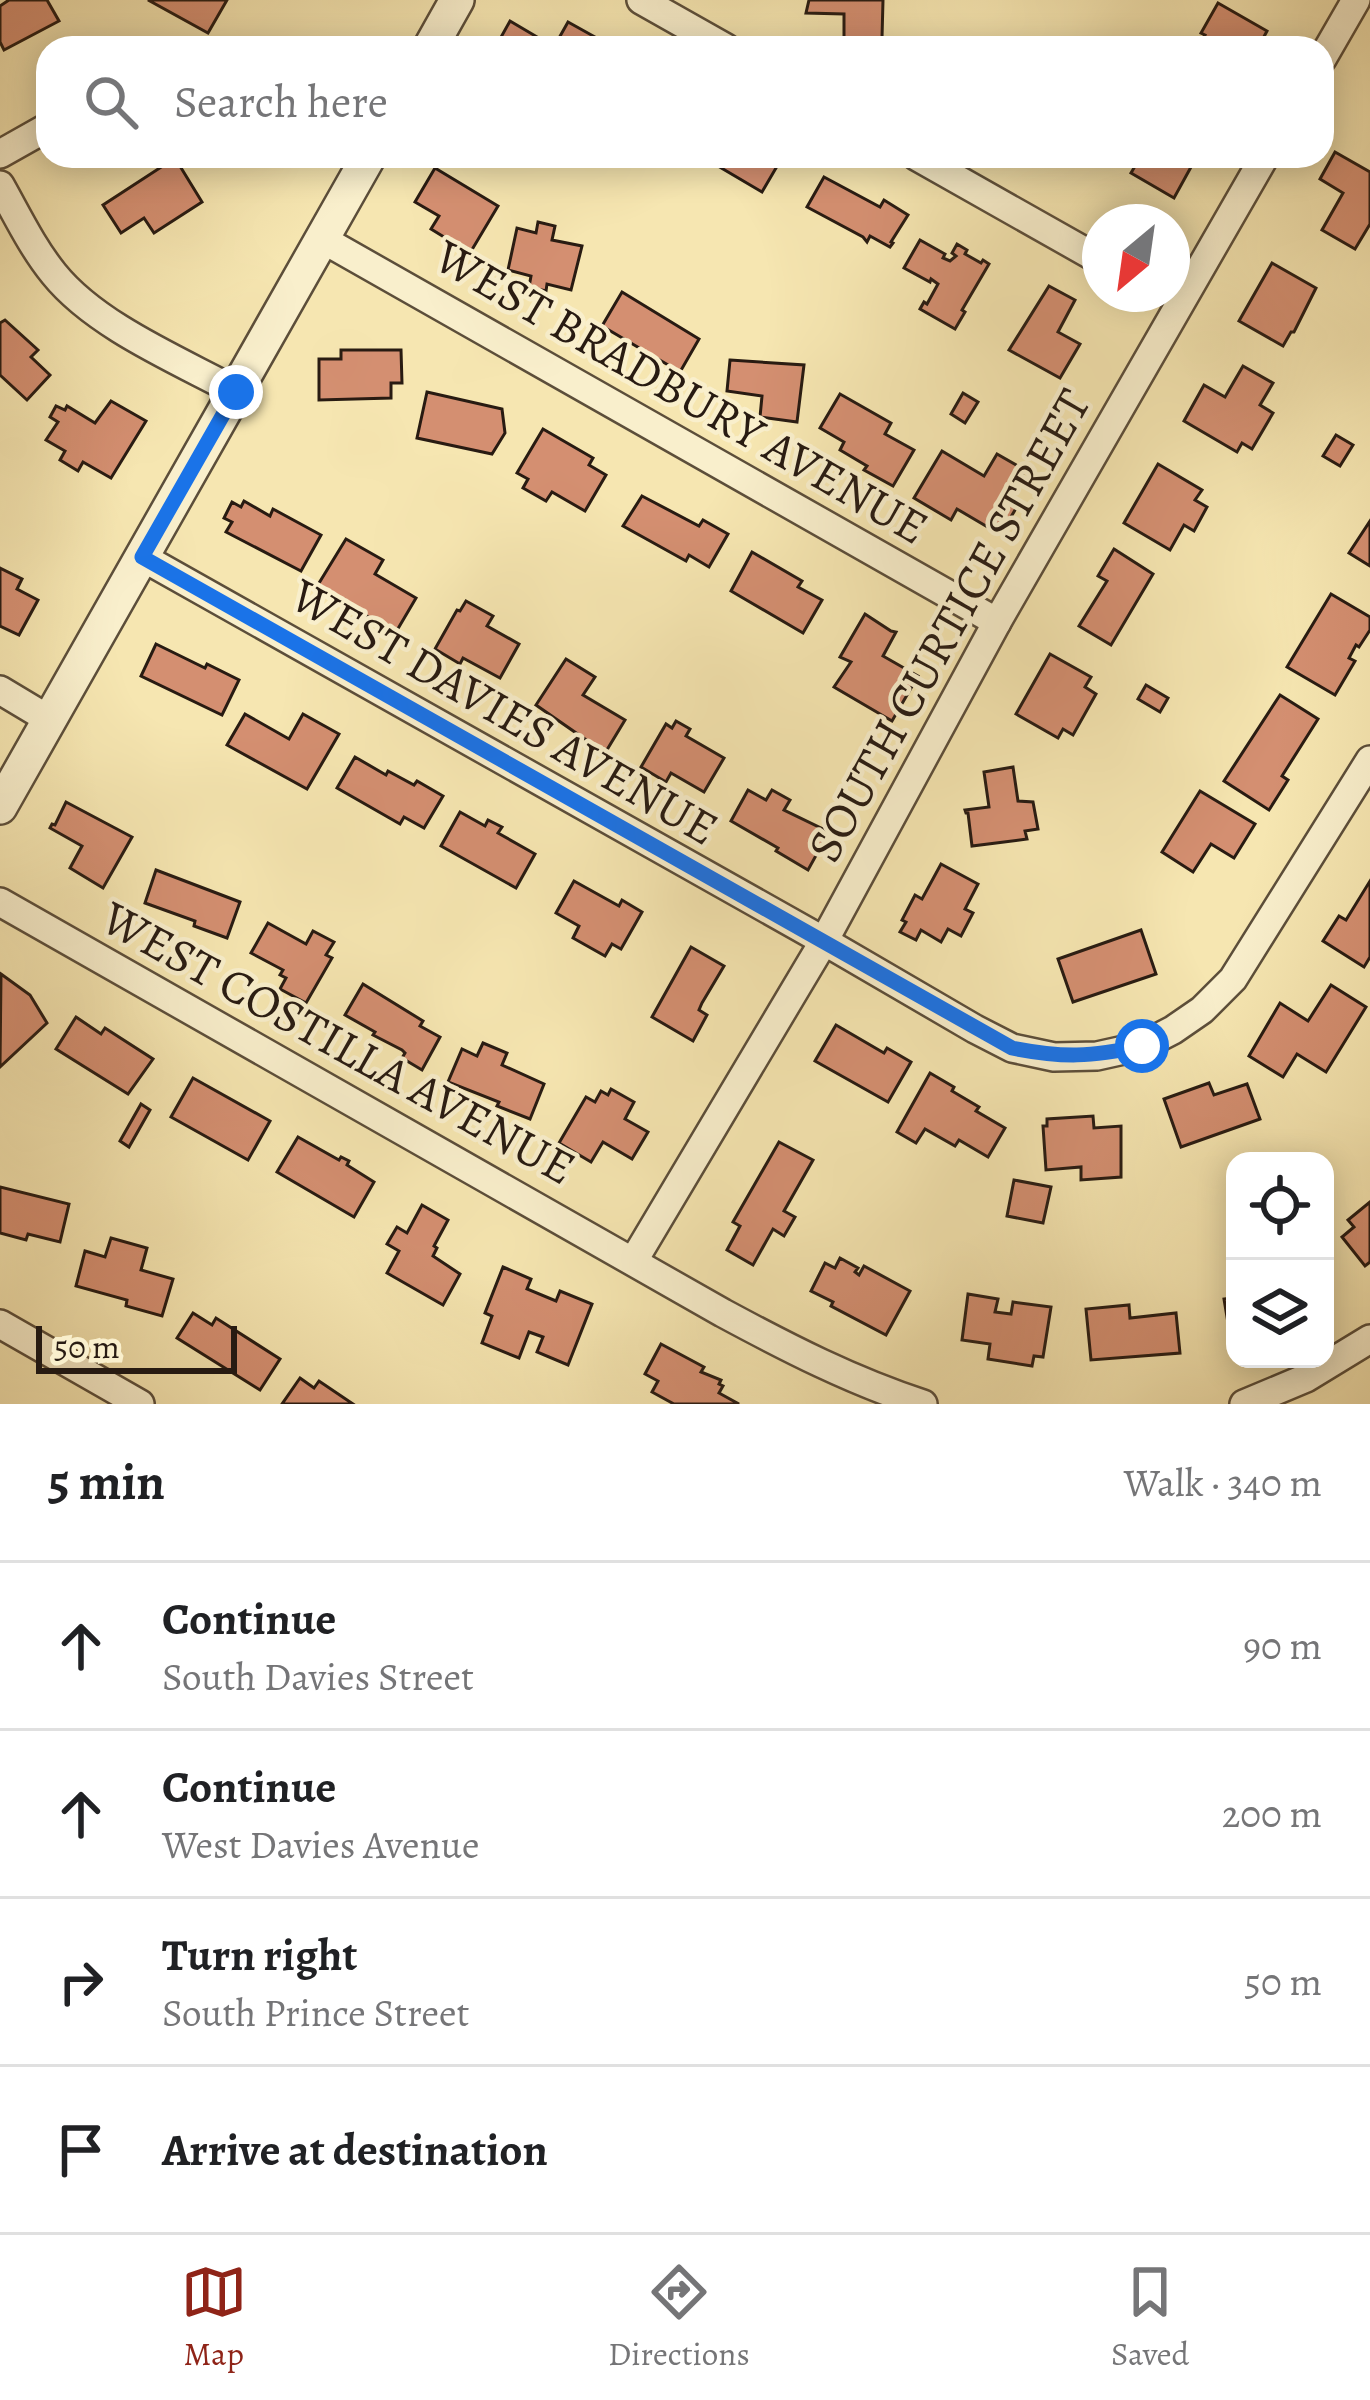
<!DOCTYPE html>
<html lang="en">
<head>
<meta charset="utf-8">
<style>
  :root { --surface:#fff; --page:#f2f2f2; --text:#202124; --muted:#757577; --line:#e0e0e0; --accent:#8f2418 }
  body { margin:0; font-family:Alegreya,serif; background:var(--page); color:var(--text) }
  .controls { position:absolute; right:36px; bottom:36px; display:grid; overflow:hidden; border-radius:24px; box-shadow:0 6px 30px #0003 }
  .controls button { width:108px; height:108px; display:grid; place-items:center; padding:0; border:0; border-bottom:3px solid var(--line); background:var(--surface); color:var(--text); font:60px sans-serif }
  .compass { position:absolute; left:1082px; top:204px; width:108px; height:108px; border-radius:50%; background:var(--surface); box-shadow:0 6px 30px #0003; rotate:209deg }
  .scale { position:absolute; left:36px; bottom:30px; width:201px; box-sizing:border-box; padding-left:12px; border:6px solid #281b12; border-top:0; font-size:33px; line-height:42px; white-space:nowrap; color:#281b12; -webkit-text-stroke:9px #f9efcc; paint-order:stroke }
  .stop { position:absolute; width:36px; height:36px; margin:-27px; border:9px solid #1a73e8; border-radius:50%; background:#fff }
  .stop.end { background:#1a73e8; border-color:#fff; box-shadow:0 3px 12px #0008 }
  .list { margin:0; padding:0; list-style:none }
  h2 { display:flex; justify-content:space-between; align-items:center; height:156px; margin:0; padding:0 48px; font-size:51px }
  h2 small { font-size:39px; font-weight:400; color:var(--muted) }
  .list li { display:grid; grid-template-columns:78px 1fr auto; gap:36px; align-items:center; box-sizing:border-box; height:168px; padding:0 48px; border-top:3px solid var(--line) }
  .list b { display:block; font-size:45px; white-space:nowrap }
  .list p { margin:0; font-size:39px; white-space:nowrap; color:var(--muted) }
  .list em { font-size:39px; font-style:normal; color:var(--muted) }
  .icon { flex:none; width:66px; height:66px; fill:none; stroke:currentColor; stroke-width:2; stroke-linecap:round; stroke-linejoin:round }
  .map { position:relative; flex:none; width:1370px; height:1404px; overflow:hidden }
  .search { position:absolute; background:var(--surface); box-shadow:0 6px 30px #0003; left:36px; right:36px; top:36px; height:132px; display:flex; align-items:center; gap:30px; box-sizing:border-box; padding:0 42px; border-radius:36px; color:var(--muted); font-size:45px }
  .sheet { height:828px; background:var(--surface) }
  nav { display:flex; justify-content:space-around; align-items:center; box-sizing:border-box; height:168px; border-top:3px solid var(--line); background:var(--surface); font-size:33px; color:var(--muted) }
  nav a { display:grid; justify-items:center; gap:6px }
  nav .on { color:var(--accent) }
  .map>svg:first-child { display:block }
  .building { fill:#d48f71; stroke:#281b12; stroke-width:3 }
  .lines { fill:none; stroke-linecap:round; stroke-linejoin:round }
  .minor-casing { stroke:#5c4e3a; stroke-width:32 }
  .tertiary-casing { stroke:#5c4e3a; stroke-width:38 }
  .minor { stroke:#f9efcc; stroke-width:27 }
  .tertiary { stroke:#f9efcc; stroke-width:33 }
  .route { stroke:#1a73e8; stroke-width:15 }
  .labels { text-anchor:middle; stroke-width:9; stroke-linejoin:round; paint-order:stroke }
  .street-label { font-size:48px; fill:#281b12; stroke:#f9efcc }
</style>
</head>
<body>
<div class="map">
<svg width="1370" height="1404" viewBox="0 0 1370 1404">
  <rect width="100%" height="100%" fill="#f6e6b1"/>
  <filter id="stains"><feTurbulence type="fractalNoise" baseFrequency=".00167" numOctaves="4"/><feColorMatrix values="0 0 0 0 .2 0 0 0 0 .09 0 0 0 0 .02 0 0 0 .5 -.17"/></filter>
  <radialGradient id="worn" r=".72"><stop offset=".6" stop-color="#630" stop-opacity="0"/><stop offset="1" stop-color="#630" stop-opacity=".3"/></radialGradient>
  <g class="building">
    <path d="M9,0H47L59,21L4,50L0,42V6Z"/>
    <path d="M148,0H227L208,33Z"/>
    <path d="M809,0H883L882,38L844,39V14L806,13Z"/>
    <path d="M1218,3L1267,31L1258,48H1197L1205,35L1201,33Z"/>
    <path d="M510,21L554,47L568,22L604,42L601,48H495Z"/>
    <path d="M1335,152L1370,172V224L1355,249L1322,230L1343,193L1320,179Z"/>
    <path d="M701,156H783L762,192Z"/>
    <path d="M1141,156H1188L1184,163L1191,167L1174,198L1131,173Z"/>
    <path d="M175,158L202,202L154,233L144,218L121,233L103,205Z"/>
    <path d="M435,168L498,206L470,253L431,229L439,216L415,202Z"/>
    <path d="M824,177L880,207L884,200L908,215L891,242L893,243L890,247L870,236L867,242L863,237L807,207Z"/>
    <path d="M538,222L555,226L552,240L582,246L571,290L547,284L546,291L529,287L531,276L508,270L517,228L536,233Z"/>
    <path d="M920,240L945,254L943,258L950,261L956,256L952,253L957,244L967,250L965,254L981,263L983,260L989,264L962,310L965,312L955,329L920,309L924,302L927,304L938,284L931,279L930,282L904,268Z"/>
    <path d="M1272,263L1316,288L1294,332H1291L1283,346L1239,321Z"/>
    <path d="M1049,286L1075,300L1058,332L1080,344L1060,378L1009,350Z"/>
    <path d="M622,292L699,339L680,372L602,326Z"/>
    <path d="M5,320L38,350L31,357L50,375L27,400L0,375V323Z"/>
    <path d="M341,350H401L402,383H391V398L319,400V359H341Z"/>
    <path d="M730,360L804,365L797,422L760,417L762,396L727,391Z"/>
    <path d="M1243,366L1273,383L1260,405L1273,413L1252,449L1242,443L1237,452L1184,421L1204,385L1225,397Z"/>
    <path d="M427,392L502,409L505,433L492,454L417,438Z"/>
    <path d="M963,393L978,402L965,423L951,414Z"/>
    <path d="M840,394L891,423L885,434L914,450L893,486L864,470L867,466L840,450L844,442L820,428Z"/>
    <path d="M111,401L146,421L111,478L83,462L78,471L60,460L65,451L46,440L58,422L50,417L56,406L65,410L67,406L95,423Z"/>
    <path d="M543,429L593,458L589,465L606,475L585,511L552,492L546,501L523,488L528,479L517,473Z"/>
    <path d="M1336,435L1353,445L1340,466L1323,456Z"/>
    <path d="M942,451L984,476L997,454L1025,470L1008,499L1018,505L1002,532L993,526L991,529L957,509L951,520L914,498Z"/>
    <path d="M1158,464L1202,490L1195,500L1207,507L1194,531L1184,525L1170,550L1124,523Z"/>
    <path d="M642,496L699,526L703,520L728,534L709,567L689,555L686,561L623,526Z"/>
    <path d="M244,501L270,516L273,509L321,535L301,571L226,532L232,522L224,518L232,502L241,507Z"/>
    <path d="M1370,521V566L1349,553Z"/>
    <path d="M346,539L383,560L375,574L416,598L396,632L316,588Z"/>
    <path d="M1114,549L1153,574L1111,645L1079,626L1107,581L1098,576Z"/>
    <path d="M752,552L802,581L798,587L822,600L803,633L731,591Z"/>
    <path d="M0,568L22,579L17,589L38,600L19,635L0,626Z"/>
    <path d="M1331,594L1370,617V630L1359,647L1356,645L1349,658L1355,661L1335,695L1287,667Z"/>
    <path d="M466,601L493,616L487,626L519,644L500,678L463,658L460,664L435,649L457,610L460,611Z"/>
    <path d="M865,614L891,631L896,632L883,656L918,676L892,721L834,687L851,662L840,657Z"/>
    <path d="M156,644L205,668L207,664L239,680L222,715L141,676Z"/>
    <path d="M1050,654L1091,677L1085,687L1096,694L1073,735L1063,729L1058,738L1016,714Z"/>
    <path d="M566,659L595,677L583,695L625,720L605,753L536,705Z"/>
    <path d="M1146,685L1168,698L1160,712L1138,699Z"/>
    <path d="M1280,695L1318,719L1282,776L1288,780L1269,810L1224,781Z"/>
    <path d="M245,714L289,739L303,714L339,734L307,789L227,745Z"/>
    <path d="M676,721L690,729L686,736L724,758L704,792L671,773L666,782L641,767L666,724L672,728Z"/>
    <path d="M355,757L386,775L388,771L414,785L417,781L443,796L424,828L404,817L400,824L337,788Z"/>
    <path d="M1013,767L1018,801L1033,802L1038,829L1025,831L1027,839L972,846L968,813H966L965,810L989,807L984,772Z"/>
    <path d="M748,790L766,800L772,790L790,800L784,810L829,832L808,870L776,851L778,848L731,821Z"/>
    <path d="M1200,791L1255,824L1234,858L1211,844L1193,872L1162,852Z"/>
    <path d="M66,802L132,837L103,888L70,868L82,846L50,828L52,824L55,825Z"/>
    <path d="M460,812L485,826L488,820L502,827L498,833L535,854L516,888L441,846Z"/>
    <path d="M941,864L978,884L965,909L973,913L961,936L948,929L941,942L921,930L916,940L900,932L906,922L902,920L915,895L922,899Z"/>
    <path d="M156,870L240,902L227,938L194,926L195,921L145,903Z"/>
    <path d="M574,881L619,906L622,900L642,912L621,949L612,944L605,956L573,938L579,926L556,913Z"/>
    <path d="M1370,881V957L1364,967L1323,941L1339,916L1346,920Z"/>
    <path d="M268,923L306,944L313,931L334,942L326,955L332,958L306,1003L280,989L286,978L280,975L283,970L251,953Z"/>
    <path d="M1141,930L1156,974L1073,1002L1058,959Z"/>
    <path d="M691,947L724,966L702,1003L699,1010L707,1015L693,1041L652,1017Z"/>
    <path d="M1,974L30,995L47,1023L0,1067Z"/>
    <path d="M363,984L423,1021L420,1026L440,1037L422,1070L402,1058L405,1053L402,1050L373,1035L375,1032L345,1015Z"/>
    <path d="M1331,985L1366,1007L1326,1072L1297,1054L1283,1077L1249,1056L1280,1003L1308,1021Z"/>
    <path d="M76,1017L101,1034L105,1028L153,1059L128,1094L56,1049Z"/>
    <path d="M836,1025L884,1053L887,1048L911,1062L888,1102L815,1061Z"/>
    <path d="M483,1043L507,1053L502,1065L544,1084L530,1119L497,1106L499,1102L448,1082L462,1049L477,1056Z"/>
    <path d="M930,1073L954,1087L952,1091L979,1107L976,1111L1005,1128L988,1157L959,1140L955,1146L925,1129L916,1143L897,1132Z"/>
    <path d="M193,1078L270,1121L248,1160L171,1117Z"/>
    <path d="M1209,1083L1214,1095L1247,1084L1260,1119L1181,1147L1164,1099Z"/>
    <path d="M611,1089L634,1102L625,1119L648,1132L632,1159L603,1142L591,1162L559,1143L586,1097L595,1102L601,1091L608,1095Z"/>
    <path d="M141,1104L150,1110L129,1147L120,1141Z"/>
    <path d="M1093,1116L1094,1128L1121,1126V1177L1081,1180V1167L1046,1170L1043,1126H1047V1119Z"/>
    <path d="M298,1137L339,1160L341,1157L349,1161L347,1165L374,1182L354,1217L277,1172Z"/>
    <path d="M779,1142L813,1160L784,1211L795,1217L784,1236L773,1229L753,1265L727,1250L740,1226L733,1222Z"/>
    <path d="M1014,1180L1051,1187L1043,1223L1007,1216Z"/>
    <path d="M0,1187L69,1204L60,1242L28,1234L26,1240L0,1233Z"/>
    <path d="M1370,1202V1262L1365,1266L1342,1237L1354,1227L1348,1220Z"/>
    <path d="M422,1205L448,1220L434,1246L437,1248L433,1256L460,1274L443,1305L387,1273L399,1251L387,1244L397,1227L407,1233Z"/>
    <path d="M111,1238L147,1248L141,1270L173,1279L162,1316L126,1306L127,1300L76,1286L85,1251L105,1257Z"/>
    <path d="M840,1258L858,1268L855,1272L859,1275L864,1266L910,1291L886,1335L831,1306L833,1302L811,1291L825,1263L835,1268Z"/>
    <path d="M503,1267L531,1279L527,1289L556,1301L560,1291L592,1304L568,1365L537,1352L543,1337L529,1332L519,1358L482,1343L492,1316L485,1313Z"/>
    <path d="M1235,1283V1334L1230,1335L1224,1299L1232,1298L1229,1284Z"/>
    <path d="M968,1294L998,1299L995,1312L1011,1314L1013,1302L1051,1307L1043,1357L1034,1356L1032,1366L988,1359L990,1344L962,1340Z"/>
    <path d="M1129,1305L1130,1318L1176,1313L1180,1353L1091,1360L1086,1309Z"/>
    <path d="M193,1313L212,1325L216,1318L280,1359L260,1390L177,1338Z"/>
    <path d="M661,1344L704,1367L701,1372L721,1380L719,1384L723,1386L719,1393L739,1404H674L652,1392L658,1381L645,1374Z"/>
    <path d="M300,1378L314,1388L319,1381L353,1404H282Z"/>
  </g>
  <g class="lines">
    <defs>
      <g id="minor">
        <path d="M641,0L726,48"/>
        <path d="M1322,59L1356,0"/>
        <path d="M0,154L48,127"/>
        <path d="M916,156L1100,260"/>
        <path d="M0,185C17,215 32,247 54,274C96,326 178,360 237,392"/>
        <path d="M322,239L997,622"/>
        <path d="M142,557L824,941L975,1029L1012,1048L1054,1057L1097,1056L1142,1046L1173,1030L1202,1010L1233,979L1370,760"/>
        <path d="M0,690L50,720"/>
        <path d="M0,902L723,1313C788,1348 852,1381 923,1404"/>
        <path d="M634,1260L824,941L997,622L1265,156"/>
        <path d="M0,1324L140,1404"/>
        <path d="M1244,1404L1306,1378L1370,1339"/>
      </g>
      <g id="tertiary">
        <path d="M430,48L457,0"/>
        <path d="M0,807L369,156"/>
      </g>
    </defs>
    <use href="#minor" class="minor-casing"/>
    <use href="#tertiary" class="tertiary-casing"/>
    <use href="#minor" class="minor"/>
    <use href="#tertiary" class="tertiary"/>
  </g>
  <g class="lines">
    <path class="route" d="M236,392L142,557L1012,1048C1063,1058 1091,1057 1142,1046"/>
  </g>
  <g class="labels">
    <g class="street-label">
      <text transform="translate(682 391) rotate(30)" y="17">WEST BRADBURY AVENUE</text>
      <text transform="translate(948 625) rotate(-61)" y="17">SOUTH CURTICE STREET</text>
      <text transform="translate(505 711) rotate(30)" y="17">WEST DAVIES AVENUE</text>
      <text transform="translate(339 1042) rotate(29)" y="17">WEST COSTILLA AVENUE</text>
    </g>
  </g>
  <rect width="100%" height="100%" filter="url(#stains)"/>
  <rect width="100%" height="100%" fill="url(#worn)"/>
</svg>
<div class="controls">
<button><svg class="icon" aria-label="locate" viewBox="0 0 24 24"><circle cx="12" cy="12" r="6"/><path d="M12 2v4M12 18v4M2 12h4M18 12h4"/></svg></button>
<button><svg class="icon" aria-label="layers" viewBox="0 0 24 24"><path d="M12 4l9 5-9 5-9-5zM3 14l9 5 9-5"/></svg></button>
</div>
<svg class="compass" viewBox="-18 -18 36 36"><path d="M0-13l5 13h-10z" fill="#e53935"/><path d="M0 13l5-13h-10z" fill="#757577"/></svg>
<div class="scale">50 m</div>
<div class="stop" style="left:1142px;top:1046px"></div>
<div class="stop end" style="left:236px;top:392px"></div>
<div class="search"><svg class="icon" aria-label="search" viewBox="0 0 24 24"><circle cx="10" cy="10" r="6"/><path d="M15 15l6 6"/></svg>Search here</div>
</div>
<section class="sheet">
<h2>5 min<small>Walk · 340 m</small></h2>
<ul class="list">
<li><svg class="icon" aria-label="ahead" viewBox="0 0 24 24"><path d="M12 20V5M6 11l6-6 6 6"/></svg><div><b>Continue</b><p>South Davies Street</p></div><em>90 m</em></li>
<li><svg class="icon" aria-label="ahead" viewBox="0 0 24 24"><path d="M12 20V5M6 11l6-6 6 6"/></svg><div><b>Continue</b><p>West Davies Avenue</p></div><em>200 m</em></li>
<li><svg class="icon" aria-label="right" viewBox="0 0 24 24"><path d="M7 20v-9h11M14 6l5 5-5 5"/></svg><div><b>Turn right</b><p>South Prince Street</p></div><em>50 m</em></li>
<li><svg class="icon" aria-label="arrive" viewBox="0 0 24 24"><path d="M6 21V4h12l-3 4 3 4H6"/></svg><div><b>Arrive at destination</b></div></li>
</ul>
</section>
<nav>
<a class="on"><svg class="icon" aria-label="map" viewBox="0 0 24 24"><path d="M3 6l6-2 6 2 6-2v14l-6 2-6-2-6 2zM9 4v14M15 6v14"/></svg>Map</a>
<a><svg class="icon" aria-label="directions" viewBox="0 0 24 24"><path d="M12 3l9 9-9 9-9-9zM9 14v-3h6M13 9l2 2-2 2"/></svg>Directions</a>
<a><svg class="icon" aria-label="saved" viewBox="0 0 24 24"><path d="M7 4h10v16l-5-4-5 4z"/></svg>Saved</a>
</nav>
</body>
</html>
